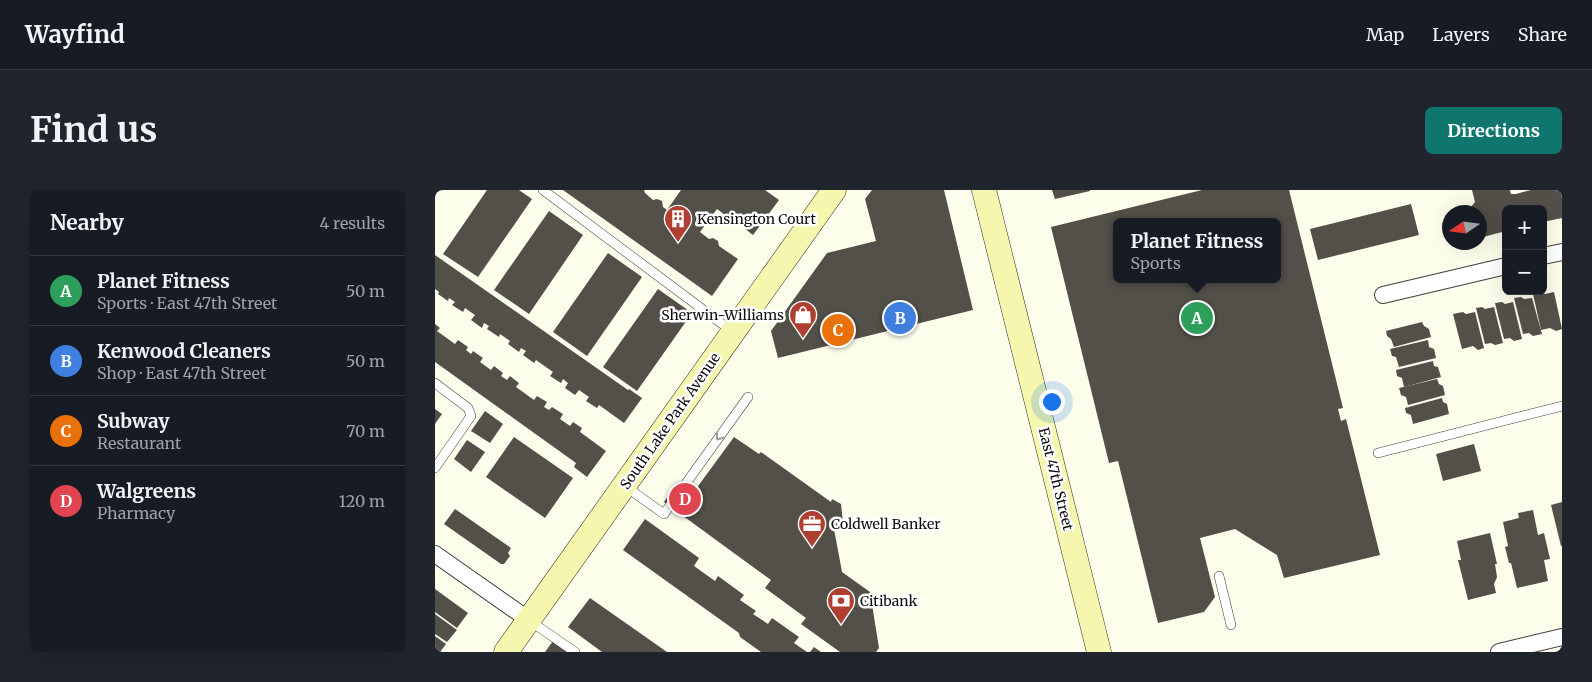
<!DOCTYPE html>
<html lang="en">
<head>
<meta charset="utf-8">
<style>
  :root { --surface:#171b24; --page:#20242c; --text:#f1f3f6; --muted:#9ea1a6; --line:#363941; --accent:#0f766e }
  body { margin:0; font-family:Merriweather,serif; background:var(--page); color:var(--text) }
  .controls { position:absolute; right:15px; top:15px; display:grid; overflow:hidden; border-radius:8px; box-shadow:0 5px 20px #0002 }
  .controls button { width:45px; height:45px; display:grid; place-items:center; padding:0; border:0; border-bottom:1px solid var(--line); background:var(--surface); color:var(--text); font:25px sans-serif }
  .compass { position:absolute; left:1007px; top:15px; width:45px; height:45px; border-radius:50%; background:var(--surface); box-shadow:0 5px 20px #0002; rotate:257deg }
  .you { position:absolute; left:616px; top:211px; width:18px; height:18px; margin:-12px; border:4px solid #fff; border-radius:50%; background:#1a73e8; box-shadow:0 0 0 8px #1a73e833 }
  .badge { display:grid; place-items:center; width:32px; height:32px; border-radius:50%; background:var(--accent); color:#fff; font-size:16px; font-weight:700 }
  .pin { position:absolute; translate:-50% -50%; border:2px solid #fff; box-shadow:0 1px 5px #0006 }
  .popup { position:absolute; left:678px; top:28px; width:168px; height:65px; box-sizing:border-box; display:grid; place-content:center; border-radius:8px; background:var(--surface); filter:drop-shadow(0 1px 4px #0005); font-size:16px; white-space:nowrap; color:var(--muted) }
  .popup b { font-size:19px; color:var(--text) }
  .popup::after { content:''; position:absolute; left:50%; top:100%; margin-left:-10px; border:10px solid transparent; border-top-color:var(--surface) }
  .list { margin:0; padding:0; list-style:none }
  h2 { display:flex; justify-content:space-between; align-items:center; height:65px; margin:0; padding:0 20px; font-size:21px }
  h2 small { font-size:16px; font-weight:400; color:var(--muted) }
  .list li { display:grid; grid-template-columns:32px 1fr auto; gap:15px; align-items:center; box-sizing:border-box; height:70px; padding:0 20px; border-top:1px solid var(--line) }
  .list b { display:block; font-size:19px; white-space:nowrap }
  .list p { margin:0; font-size:16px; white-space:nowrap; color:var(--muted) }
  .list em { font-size:16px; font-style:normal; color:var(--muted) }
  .map { position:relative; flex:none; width:1127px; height:462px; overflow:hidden; border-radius:8px }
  header { display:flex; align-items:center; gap:30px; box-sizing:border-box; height:70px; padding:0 25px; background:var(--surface); border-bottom:1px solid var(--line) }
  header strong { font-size:24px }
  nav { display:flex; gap:28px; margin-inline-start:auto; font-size:18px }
  .intro { display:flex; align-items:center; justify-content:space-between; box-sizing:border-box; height:120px; padding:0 30px }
  h1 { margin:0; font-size:35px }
  .button { padding:12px 22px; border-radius:8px; background:var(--accent); color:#fff; font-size:18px; font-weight:700 }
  main { display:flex; gap:30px; padding:0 30px }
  aside { flex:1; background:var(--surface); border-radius:8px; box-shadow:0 5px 20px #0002 }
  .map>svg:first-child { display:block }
  .building { fill:#534f49; fill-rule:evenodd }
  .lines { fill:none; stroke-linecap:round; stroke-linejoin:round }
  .lane-casing { stroke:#3f3f3f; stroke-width:10 }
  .street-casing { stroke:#3f3f3f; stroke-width:18 }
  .secondary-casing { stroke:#2e2e2e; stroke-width:25 }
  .lane { stroke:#fff; stroke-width:9 }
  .street { stroke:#fff; stroke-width:16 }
  .secondary { stroke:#f4f7ad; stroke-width:24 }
  .oneway { stroke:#9e9e9e }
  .labels { text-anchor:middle; stroke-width:5; stroke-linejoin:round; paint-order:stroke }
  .poi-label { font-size:14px; fill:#0c0c0c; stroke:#fff; text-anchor:start }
  .street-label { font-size:14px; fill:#0c0c0c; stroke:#fff }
</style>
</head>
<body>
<header>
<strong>Wayfind</strong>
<nav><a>Map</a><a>Layers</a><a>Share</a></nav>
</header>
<div class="intro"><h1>Find us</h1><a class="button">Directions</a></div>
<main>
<aside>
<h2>Nearby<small>4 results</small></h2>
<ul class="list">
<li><span class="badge" style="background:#2e9e5b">A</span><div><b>Planet Fitness</b><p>Sports · East 47th Street</p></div><em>50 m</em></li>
<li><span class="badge" style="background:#3f7fe0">B</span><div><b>Kenwood Cleaners</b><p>Shop · East 47th Street</p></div><em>50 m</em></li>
<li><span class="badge" style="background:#e8710a">C</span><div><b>Subway</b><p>Restaurant</p></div><em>70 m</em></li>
<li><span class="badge" style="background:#e0444e">D</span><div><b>Walgreens</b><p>Pharmacy</p></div><em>120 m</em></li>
</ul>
</aside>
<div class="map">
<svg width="1127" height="462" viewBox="0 0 1127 462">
  <rect width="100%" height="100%" fill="#fdfdec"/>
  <g class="building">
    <path d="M52,0H84L97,9L43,87L8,64Z"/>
    <path d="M128,0H209L210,3L218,10L222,9L227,11L228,17L232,20L246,0H330L344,10L318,45L301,32L296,33L291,31L290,25L282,19L265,42L274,49L278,48L283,51L284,56L303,69L277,106Z"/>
    <path d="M437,0H509L538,120L343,168L336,141L392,63L441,51L430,9Z"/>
    <path d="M617,0H655V1L620,9Z"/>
    <path d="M767,0H854L908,218L903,219L906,231L911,229L945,365L849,388L842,365L800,339L765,348L780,407L769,422L723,433L683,271L674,273L616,37ZM682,32H842V89H682Z"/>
    <path d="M1037,0H1075L1076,4H1081L1096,0H1127V28L1108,32V19H1071V41L1048,47L1044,32V22H1038L1036,17L1040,12Z"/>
    <path d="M976,14L984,45L883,70L875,39Z"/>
    <path d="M114,21L148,45L94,124L59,100Z"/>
    <path d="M173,63L207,87L152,166L118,142Z"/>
    <path d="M0,65L193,200L194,199L207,208L189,233L164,215L162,218L151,211L154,207L144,200L140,205L130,198L133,193L128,189L126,193L115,186L118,182L101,170L99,173L88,165L91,161L86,158L84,162L73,154L75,151L65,144L64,147L52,139L54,136L49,133L47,138L36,130L40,125L30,118L28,122L17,115L20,112L14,108L13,111L3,104L4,102L0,99Z"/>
    <path d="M223,99L257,123L202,201L168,177Z"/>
    <path d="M1106,102L1110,104L1119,102L1127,139L1121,141L1115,138L1106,140L1098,104Z"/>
    <path d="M1086,107L1089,109L1097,108L1107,144L1098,146L1094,143L1088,144L1079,108Z"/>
    <path d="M1067,112L1070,114L1078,112L1087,149L1079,151L1075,148L1069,149L1060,113Z"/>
    <path d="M1047,117L1050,119L1059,117L1068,153L1060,155L1056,153L1050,154L1041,118Z"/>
    <path d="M1028,122L1031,124L1040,122L1049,158L1043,160L1038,156L1027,159L1018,124Z"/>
    <path d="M987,132L989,136L994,139L996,147L959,157L956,149L952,146L951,141Z"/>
    <path d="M0,134L5,138L2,141L20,154L23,150L33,157L31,160L36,164L38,161L48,168L45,172L56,180L59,176L68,183L66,186L72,190L75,186L84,193L81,197L99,210L102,206L112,212L109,217L114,220L117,217L128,224L125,229L135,236L138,232L147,238L145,242L171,261L152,287L139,277L141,273L0,172Z"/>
    <path d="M993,150L994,157L999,159L1001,168L964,177L961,167L957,166L955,159Z"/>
    <path d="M998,171L999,176L1003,177L1006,187L969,197L967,188L962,186L961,180Z"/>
    <path d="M1002,189L1004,194L1008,196L1010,205L973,215L971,207L966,205L964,198Z"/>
    <path d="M1007,208L1008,212L1012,214L1014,224L978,234L976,225L971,223L970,218Z"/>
    <path d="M0,219L7,224L0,234Z"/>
    <path d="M50,221L68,234L55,253L36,241Z"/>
    <path d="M79,247L138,288L110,328L51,287Z"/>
    <path d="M299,247L324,264L326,262L396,312L397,309L406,314L408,333L403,341L399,339L407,382L435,402L444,458L441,462H405L366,434L371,428L330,398L336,390L229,312L243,292L258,303Z"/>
    <path d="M32,250L50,262L36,282L19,269Z"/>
    <path d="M1039,254L1046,281L1008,291L1001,264Z"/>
    <path d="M1127,312V356H1126L1116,315Z"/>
    <path d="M20,319L76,358L73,363L75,366L69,374H66L9,334Z"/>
    <path d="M1098,320L1103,345L1109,343L1115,369L1109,370L1113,391L1082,398L1076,373H1074L1070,357L1073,356L1068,332L1084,328L1083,323Z"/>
    <path d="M210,329L264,368L259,376L280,391L283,386L309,405L305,410L321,421L318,424L333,434L337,428L364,447L359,453L372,462H326L305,447L304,443L188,360Z"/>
    <path d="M1055,343L1062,374H1060L1062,387L1059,394L1061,403L1033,410L1023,370H1026L1022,351Z"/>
    <path d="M0,399L33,423L22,438L0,422Z"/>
    <path d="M155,408L232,462H167L133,437Z"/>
    <path d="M0,424L22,440L12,452L0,444Z"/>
    <path d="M0,446L11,454L5,462H0Z"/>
    <path d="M118,451L133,462H110Z"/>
    <path d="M379,457L386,462H375Z"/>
  </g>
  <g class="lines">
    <defs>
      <g id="lane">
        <path d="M108,0L298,142"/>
        <path d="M0,193L33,218L36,226L0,278"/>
        <path d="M943,263L1127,216"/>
        <path d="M190,296L229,324L313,207"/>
        <path d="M784,386L796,435"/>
        <path d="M95,431L140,462"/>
      </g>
      <g id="street">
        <path d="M1108,66L1127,62"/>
        <path d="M948,105L1071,76"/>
        <path d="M0,364L94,430"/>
        <path d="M1064,462L1127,447"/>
      </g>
      <g id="secondary">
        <path d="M549,0L664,462"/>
        <path d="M71,462L399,0"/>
      </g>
    </defs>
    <use href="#lane" class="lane-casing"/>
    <use href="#street" class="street-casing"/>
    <use href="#secondary" class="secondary-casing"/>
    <use href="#lane" class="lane"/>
    <use href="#street" class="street"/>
    <use href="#secondary" class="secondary"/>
  </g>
  <defs><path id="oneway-chevron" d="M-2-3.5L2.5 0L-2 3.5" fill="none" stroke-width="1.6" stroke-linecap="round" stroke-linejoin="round" transform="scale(1.25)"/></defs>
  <use class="oneway" href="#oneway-chevron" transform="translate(284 247) rotate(126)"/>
  <defs>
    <symbol id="building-pin" viewBox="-11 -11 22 30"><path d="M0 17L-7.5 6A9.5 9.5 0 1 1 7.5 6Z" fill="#ae3f31" stroke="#fff"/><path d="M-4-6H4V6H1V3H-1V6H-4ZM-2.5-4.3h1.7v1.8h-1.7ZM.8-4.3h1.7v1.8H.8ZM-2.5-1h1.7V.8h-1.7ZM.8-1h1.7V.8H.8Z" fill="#fff"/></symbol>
    <symbol id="shop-pin" viewBox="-11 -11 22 30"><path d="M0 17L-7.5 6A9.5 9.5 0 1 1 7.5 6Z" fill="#ae3f31" stroke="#fff"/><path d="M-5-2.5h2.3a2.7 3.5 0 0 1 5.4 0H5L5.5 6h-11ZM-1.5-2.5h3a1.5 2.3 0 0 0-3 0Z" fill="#fff"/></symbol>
    <symbol id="office-pin" viewBox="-11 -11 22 30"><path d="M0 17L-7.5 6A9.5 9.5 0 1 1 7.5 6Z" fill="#ae3f31" stroke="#fff"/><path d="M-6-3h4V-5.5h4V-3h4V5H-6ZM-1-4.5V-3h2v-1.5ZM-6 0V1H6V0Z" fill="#fff"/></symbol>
    <symbol id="bank-pin" viewBox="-11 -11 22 30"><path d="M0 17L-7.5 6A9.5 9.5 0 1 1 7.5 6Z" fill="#ae3f31" stroke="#fff"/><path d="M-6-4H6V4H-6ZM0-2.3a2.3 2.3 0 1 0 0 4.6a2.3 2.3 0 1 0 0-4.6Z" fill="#fff"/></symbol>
  </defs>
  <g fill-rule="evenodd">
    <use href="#building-pin" x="227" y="13" width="32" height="43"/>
    <use href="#shop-pin" x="352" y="109" width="32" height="43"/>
    <use href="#office-pin" x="361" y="318" width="32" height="43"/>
    <use href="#bank-pin" x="390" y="395" width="32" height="43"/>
  </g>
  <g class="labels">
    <g class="poi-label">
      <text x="262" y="34">Kensington Court</text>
      <text x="349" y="130" text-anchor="end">Sherwin-Williams</text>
      <text x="396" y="339">Coldwell Banker</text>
      <text x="425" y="416">Citibank</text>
    </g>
    <g class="street-label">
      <text transform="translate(235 231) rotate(-55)" y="5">South Lake Park Avenue</text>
      <text transform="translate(621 289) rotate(76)" y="5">East 47th Street</text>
    </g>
  </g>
</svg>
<div class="controls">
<button>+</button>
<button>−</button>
</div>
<svg class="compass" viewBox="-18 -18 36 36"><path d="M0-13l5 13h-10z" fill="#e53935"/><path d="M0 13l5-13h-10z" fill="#9ea1a6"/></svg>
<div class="you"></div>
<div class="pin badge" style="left:762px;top:128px;background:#2e9e5b">A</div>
<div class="popup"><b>Planet Fitness</b>Sports</div>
<div class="pin badge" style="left:465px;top:128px;background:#3f7fe0">B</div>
<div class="pin badge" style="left:403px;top:140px;background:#e8710a">C</div>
<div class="pin badge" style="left:250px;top:309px;background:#e0444e">D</div>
</div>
</main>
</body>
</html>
